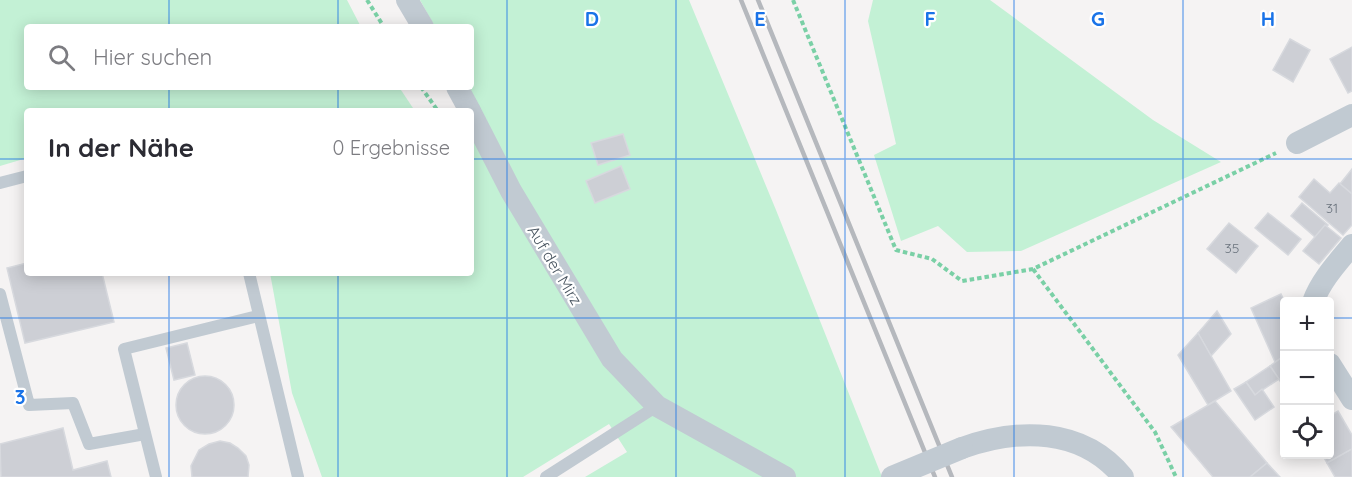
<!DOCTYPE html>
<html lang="de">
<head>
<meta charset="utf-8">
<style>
  :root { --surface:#fff; --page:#f2f2f3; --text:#2b2b33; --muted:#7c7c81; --line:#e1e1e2 }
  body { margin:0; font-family:Quicksand,sans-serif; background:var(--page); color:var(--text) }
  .controls { position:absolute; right:18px; bottom:18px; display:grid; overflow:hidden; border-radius:6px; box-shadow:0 3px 15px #0003 }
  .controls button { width:54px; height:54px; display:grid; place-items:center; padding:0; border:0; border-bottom:2px solid var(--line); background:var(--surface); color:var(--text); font:30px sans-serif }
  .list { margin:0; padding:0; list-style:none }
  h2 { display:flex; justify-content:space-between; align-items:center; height:78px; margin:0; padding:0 24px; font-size:26px }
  h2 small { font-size:20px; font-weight:400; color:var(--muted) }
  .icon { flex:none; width:33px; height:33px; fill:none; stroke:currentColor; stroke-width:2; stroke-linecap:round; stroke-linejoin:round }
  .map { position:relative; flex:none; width:1352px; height:477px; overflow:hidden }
  .search { position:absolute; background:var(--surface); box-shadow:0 3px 15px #0003; left:24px; top:24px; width:450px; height:66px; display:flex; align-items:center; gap:15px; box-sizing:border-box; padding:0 21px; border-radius:6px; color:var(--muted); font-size:22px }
  .panel { position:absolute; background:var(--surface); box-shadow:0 3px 15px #0003; left:24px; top:108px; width:450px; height:168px; border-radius:6px }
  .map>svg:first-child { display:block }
  .green { fill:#c3f1d5 }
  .building { fill:#cdcfd5; stroke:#d7d9de; stroke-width:1.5 }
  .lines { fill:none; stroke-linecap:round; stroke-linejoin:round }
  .path { stroke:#7ad0a6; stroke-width:4; stroke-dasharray:4.5 3; stroke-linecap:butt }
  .lane { stroke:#c1cad2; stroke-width:12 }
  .street { stroke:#c1cad2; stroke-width:22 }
  .rail { stroke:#b5b8bd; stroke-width:4.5 }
  .street-bridge { stroke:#c1cad2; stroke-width:22 }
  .grid { fill:none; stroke:#1a73e8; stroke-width:1.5; stroke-opacity:0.55 }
  .labels { text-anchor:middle; stroke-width:4.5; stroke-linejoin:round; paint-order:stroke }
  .number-label { font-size:14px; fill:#6b747e }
  .street-label { font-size:16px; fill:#4a5661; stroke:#fff }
  .grid-label { font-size:20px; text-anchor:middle; font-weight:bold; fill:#1a73e8; stroke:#fff; stroke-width:4.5; stroke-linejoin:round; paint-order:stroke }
</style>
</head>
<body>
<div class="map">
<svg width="1352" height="477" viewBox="0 0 1352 477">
  <rect width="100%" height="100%" fill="#f5f3f3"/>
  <g class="green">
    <path d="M0,0H347L361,27H27V87H399L415,111H27V158L0,166Z"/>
    <path d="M420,0H689L776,210L882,477H585L627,452L609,424L523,477H322L292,393L270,273H471V111H453L474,99L467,87H471V27H435Z"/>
    <path d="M873,0H990L1153,120L1221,162L1021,251L967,252L938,226L901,241L874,155L896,144L868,21Z"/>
  </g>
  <g class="building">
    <path d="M1290,39L1310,50L1293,82L1273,70Z"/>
    <path d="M1352,47V91L1348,93L1330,59Z"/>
    <path d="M623,134L630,155L598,165L591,143Z"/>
    <path d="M621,166L630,189L595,203L586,181Z"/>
    <path d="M1352,169V194L1340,184Z"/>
    <path d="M1314,179L1330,193L1339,183L1352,194V225L1343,235L1299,197Z"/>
    <path d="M1302,203L1328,225L1315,237L1291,216Z"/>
    <path d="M1268,213L1301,239L1288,255L1255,228Z"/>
    <path d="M1229,223L1258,246L1236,273L1207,249Z"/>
    <path d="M1325,225L1341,238L1319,264L1303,251Z"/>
    <path d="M27,263V273H102L114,322L25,343L7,268Z"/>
    <path d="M1281,294L1285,302L1284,356L1275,362L1251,308Z"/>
    <path d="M1217,311L1231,334L1211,356L1198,333Z"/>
    <path d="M1198,333L1231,391L1208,405L1178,355Z"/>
    <path d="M187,343L195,375L174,380L166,348Z"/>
    <path d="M1284,356V387L1270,366Z"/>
    <path d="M1270,366L1279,379L1255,395L1246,382Z"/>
    <circle cx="205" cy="405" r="29"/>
    <path d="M1246,382L1255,395L1262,389L1274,407L1255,420L1234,389Z"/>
    <path d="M1215,401L1267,463L1250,477H1213L1171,427Z"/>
    <path d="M1338,411L1352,435V449L1327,463L1322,454H1330V416Z"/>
    <path d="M63,428L73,470L107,461L111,477H1L0,444Z"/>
    <path d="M220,441L230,443L238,448L246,456L249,465L248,477H192L191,466L199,450L209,444Z"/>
    <path d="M1352,449V477H1335L1327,463Z"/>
    <path d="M1267,463L1280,477H1250Z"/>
  </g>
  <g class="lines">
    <g class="path">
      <path d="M367,0L384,27"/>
      <path d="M793,0L896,250L932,259L962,281L1033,269L1276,153"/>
      <path d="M421,87L438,111"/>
      <path d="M1033,269L1155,432L1176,477"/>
    </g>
    <g class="lane">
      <path d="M0,183L27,176"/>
      <path d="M249,273L298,477"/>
      <path d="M0,294L29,405L73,403L89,444L145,434"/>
      <path d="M156,477L124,349L258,316"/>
      <path d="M546,477L657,406"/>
    </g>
    <g class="street">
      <path d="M407,0L423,27"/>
      <path d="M457,87L470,111"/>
      <path d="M471,113L511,191L612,359L657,406L785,477"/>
      <path d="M1297,143L1352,115"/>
      <path d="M1313,302C1321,280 1338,262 1352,245"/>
      <path d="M1330,364L1352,399"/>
      <path d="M962,448C1018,428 1082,427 1123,477"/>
    </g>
    <g class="rail">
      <path d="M741,0L935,477"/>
      <path d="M758,0L952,477"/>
    </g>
    <path class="street-bridge" d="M892,477L962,448"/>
  </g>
  <path class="grid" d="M169,0V27M338,0V27M507,0V477M676,0V477M845,0V477M1014,0V477M1183,0V477M169,87V111M338,87V111M0,159H27M471,159H1352M169,273V477M338,273V477M0,318H1284M1330,318H1352"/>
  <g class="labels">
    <g class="number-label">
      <text x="1332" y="213">31</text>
      <text x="1232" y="253">35</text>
    </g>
    <g class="street-label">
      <text transform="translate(555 265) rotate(59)" y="6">Auf der Mirz</text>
    </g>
  </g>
  <g class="grid-label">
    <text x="592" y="26">D</text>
    <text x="760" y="26">E</text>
    <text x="930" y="26">F</text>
    <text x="1098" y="26">G</text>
    <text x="1268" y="26">H</text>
    <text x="20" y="404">3</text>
  </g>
</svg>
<div class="controls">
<button>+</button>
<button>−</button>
<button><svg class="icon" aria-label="locate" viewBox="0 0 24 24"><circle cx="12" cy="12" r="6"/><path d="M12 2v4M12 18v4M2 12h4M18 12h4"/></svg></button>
</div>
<div class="search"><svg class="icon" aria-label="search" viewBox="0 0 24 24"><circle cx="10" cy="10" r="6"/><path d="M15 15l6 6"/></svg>Hier suchen</div>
<section class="panel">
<h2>In der Nähe<small>0 Ergebnisse</small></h2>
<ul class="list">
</ul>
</section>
</div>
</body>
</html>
